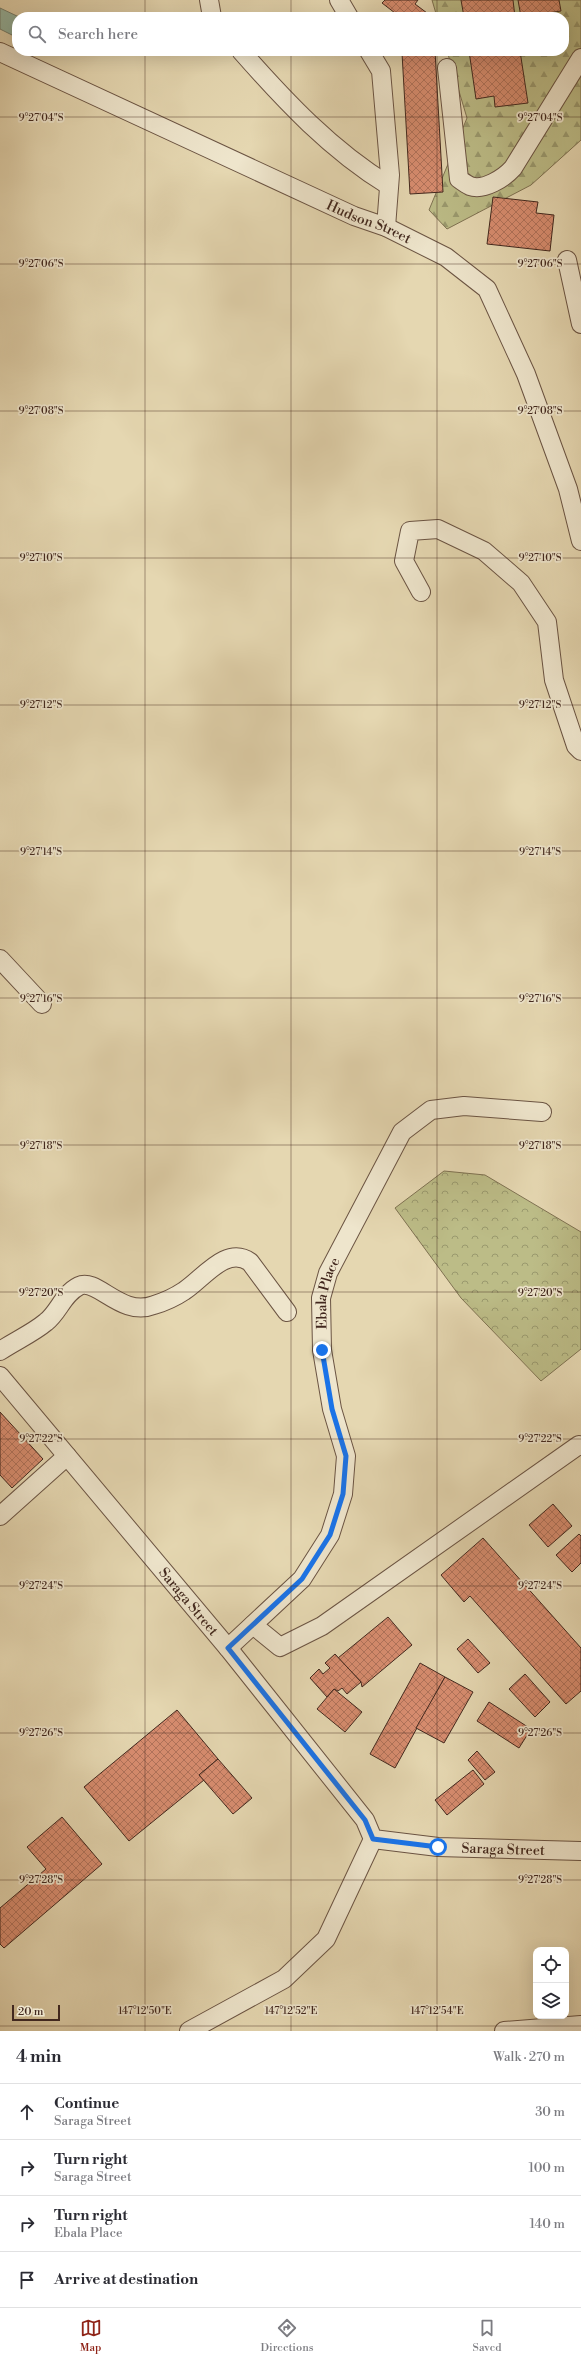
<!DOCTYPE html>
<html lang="en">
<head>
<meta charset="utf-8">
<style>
  :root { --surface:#fff; --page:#f7f7f7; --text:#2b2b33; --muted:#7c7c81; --line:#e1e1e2; --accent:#8f2418 }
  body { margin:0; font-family:"Libre Bodoni",serif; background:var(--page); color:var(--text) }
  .controls { position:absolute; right:12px; bottom:12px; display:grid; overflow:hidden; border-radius:8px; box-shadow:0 4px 16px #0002 }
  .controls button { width:36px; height:36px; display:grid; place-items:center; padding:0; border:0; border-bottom:1px solid var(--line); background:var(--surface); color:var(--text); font:20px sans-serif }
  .scale { position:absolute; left:12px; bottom:10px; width:48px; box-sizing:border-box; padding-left:4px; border:2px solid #42281e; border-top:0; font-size:11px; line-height:14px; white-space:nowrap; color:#42281e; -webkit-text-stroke:3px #eee5cc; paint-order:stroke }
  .stop { position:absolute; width:12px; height:12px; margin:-9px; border:3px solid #1a73e8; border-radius:50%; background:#fff }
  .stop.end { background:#1a73e8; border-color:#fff; box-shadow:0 1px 4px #0008 }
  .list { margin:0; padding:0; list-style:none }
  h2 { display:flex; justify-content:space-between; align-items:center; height:52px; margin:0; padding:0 16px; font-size:17px }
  h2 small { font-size:13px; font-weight:400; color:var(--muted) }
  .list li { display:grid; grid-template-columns:26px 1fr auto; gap:12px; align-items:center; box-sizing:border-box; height:56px; padding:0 16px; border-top:1px solid var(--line) }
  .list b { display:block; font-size:15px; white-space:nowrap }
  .list p { margin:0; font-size:13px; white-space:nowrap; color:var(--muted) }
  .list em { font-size:13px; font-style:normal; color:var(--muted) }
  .icon { flex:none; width:22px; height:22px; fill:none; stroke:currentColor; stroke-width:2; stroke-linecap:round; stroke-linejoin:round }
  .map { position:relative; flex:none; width:581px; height:2031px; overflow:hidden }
  .search { position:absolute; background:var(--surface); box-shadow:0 4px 16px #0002; left:12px; right:12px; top:12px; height:44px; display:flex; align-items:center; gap:10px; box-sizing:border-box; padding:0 14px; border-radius:16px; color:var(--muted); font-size:15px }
  .sheet { height:276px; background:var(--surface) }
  nav { display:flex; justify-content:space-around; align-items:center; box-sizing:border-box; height:56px; border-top:1px solid var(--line); background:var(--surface); font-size:11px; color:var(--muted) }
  nav a { display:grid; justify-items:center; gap:2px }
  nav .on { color:var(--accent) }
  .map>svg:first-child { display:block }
  .forest { fill:url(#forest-firs); stroke:#7f7252 }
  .park { fill:url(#park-crowns); stroke:#7f7252 }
  .water { fill:#97baa6; stroke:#758070 }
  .building { fill:url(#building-cross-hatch); stroke:#42281e }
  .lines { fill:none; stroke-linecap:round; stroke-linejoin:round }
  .minor-casing { stroke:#6b5443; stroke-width:20 }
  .minor { stroke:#eee5cc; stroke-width:18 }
  .route { stroke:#1a73e8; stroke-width:5 }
  .ticks { fill:none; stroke:#42281e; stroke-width:1; stroke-opacity:0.45 }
  .labels { text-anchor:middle; stroke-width:3.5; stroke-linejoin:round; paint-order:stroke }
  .street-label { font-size:14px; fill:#42281e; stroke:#eee5cc }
  .ticks-label { font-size:10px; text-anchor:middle; fill:#42281e; stroke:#eee5cc; stroke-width:3.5; stroke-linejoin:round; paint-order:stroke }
</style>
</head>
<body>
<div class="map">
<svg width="581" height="2031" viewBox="0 0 581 2031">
  <defs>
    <pattern id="forest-firs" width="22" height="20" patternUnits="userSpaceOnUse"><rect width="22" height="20" fill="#bcbc87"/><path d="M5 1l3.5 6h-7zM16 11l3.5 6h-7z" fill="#9a996e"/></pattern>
    <pattern id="park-crowns" width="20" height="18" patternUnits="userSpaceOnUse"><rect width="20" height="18" fill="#bcbc87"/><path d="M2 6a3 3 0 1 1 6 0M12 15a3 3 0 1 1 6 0" fill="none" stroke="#9a996e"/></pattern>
    <pattern id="building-cross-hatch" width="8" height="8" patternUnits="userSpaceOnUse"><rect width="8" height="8" fill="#d88d70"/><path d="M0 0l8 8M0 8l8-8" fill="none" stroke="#b1735b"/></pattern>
  </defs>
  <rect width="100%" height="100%" fill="#e5d7b1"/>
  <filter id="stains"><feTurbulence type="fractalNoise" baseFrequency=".005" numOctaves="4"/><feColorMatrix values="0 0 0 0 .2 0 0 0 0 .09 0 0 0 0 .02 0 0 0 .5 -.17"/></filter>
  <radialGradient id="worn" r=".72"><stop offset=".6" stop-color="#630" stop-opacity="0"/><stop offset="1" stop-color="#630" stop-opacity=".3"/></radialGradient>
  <path class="forest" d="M432,0H581V140L531,185L447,229L429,210L467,118L447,51H564V17H437Z"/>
  <path class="park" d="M444,1171L485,1175L581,1232V1349L541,1381L461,1298L395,1208Z"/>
  <path class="water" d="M0,8L19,17H17V25L12,35L0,29Z"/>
  <g class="building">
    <path d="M385,0H418L415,4L427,13L424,17H394L395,13L382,3Z"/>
    <path d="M461,0H513L515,17H464Z"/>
    <path d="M518,0H559L561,11L521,17Z"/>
    <path d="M435,51L443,192L410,194L402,53Z"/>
    <path d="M469,51H520L528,103L495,107L494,96L476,99Z"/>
    <path d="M493,197L538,202L536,213L554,215L550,251L487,244Z"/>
    <path d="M0,1412L43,1459L12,1488L0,1475Z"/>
    <path d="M553,1504L572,1526L548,1547L529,1525Z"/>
    <path d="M579,1534L581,1536V1563L572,1572L556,1555Z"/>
    <path d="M483,1538L581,1648V1691L566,1704L470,1596L464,1602L441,1575Z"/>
    <path d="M388,1617L412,1645L362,1687L361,1682L338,1658Z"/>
    <path d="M468,1639L490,1663L478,1673L457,1649Z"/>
    <path d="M335,1654L361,1682L347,1694L342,1688L338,1691L334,1689L327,1697L310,1678L319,1669L323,1674L330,1668L325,1663Z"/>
    <path d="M420,1663L445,1677L395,1768L370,1754Z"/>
    <path d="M525,1674L550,1702L535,1717L509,1689Z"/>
    <path d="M445,1677L473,1692L444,1743L416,1728Z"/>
    <path d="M334,1689L362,1712L345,1732L317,1709Z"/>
    <path d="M489,1702L531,1729L519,1748L477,1721Z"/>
    <path d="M177,1710L218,1759L199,1775L204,1780L129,1841L84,1787Z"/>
    <path d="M477,1751L495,1772L485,1780L468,1760Z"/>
    <path d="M218,1759L252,1798L233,1814L199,1775Z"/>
    <path d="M473,1770L484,1784L447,1815L435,1800Z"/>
    <path d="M62,1817L102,1864L4,1948L0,1944V1908L46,1869L27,1847Z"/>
  </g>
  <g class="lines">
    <defs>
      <g id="minor">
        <path d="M209,0L212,17"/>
        <path d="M339,0L349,17"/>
        <path d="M241,51C285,101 331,150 388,185"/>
        <path d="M369,51L381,71L390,175L386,227"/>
        <path id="s1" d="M0,52L354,216L386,227L446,257L487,289L526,374L568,489L581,541"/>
        <path d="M447,68L459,179C462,181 466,184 470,186C484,191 504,178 513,168L581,58"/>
        <path d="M567,260L581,324"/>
        <path d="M421,592L404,561L410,531L438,529L484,551L521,583L547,622L554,680L576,746L581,751"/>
        <path d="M0,959L42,1004"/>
        <path d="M0,1351C15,1341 33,1333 46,1322C59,1312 63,1294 79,1286C97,1277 121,1318 154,1305C164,1302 175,1297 184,1291C203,1279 226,1245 250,1262L287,1312"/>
        <path id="s2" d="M0,1376L228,1648L365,1820L373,1839L438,1847L581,1851"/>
        <path d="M0,1516L67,1456"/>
        <path d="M253,1625L280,1647L322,1626L579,1445L581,1446"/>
        <path id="s3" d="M228,1648L302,1579L330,1535L343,1494L346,1456L332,1409L322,1350L321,1298L328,1273L402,1132L431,1110L464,1106L542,1112"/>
        <path d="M189,2031L284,1979L326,1939L373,1839"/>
        <path d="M504,2031L581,2025"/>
      </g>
    </defs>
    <use href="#minor" class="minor-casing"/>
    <use href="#minor" class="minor"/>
  </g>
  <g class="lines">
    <path class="route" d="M322,1350L332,1409L346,1456L343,1494L330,1535L302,1579L228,1648L365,1820L373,1839L438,1847"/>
  </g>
  <path class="ticks" d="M145,0V17M291,0V17M437,0V17M145,51V2031M291,51V2031M437,51V2031M0,117H581M0,264H581M0,411H581M0,558H581M0,705H581M0,851H581M0,998H581M0,1145H581M0,1292H581M0,1439H581M0,1586H581M0,1733H581M0,1880H581M0,2026H581"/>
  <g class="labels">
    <g class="street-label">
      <text dy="5" stroke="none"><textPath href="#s1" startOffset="406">Hudson Street</textPath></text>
      <text dy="5" stroke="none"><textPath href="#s3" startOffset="401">Ebala Place</textPath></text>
      <text dy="5" stroke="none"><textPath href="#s2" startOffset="294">Saraga Street</textPath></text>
      <text dy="5" stroke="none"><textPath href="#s2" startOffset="726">Saraga Street</textPath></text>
    </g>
  </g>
  <g class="ticks-label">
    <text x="41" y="121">9°27'04"S</text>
    <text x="540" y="121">9°27'04"S</text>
    <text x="41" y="267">9°27'06"S</text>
    <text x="540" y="267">9°27'06"S</text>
    <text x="41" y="414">9°27'08"S</text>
    <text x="540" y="414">9°27'08"S</text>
    <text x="41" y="561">9°27'10"S</text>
    <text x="540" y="561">9°27'10"S</text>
    <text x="41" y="708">9°27'12"S</text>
    <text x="540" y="708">9°27'12"S</text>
    <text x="41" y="855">9°27'14"S</text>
    <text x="540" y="855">9°27'14"S</text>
    <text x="41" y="1002">9°27'16"S</text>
    <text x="540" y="1002">9°27'16"S</text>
    <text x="41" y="1149">9°27'18"S</text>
    <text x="540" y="1149">9°27'18"S</text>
    <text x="41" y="1296">9°27'20"S</text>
    <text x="540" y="1296">9°27'20"S</text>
    <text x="41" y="1442">9°27'22"S</text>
    <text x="540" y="1442">9°27'22"S</text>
    <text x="41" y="1589">9°27'24"S</text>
    <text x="540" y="1589">9°27'24"S</text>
    <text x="41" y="1736">9°27'26"S</text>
    <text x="540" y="1736">9°27'26"S</text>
    <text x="41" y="1883">9°27'28"S</text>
    <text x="540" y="1883">9°27'28"S</text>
    <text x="145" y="2014">147°12'50"E</text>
    <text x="291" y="2014">147°12'52"E</text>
    <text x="437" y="2014">147°12'54"E</text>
  </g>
  <rect width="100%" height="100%" filter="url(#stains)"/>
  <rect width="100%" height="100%" fill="url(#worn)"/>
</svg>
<div class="controls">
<button><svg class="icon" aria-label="locate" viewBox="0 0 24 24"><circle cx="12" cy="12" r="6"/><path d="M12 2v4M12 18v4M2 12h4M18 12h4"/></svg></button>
<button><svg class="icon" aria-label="layers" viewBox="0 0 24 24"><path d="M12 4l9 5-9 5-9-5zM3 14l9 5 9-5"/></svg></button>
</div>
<div class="scale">20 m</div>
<div class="stop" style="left:438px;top:1847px"></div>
<div class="stop end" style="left:322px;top:1350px"></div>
<div class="search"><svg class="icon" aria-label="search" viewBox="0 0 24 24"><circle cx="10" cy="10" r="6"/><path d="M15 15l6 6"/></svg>Search here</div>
</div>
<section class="sheet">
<h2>4 min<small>Walk · 270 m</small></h2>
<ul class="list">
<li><svg class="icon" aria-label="ahead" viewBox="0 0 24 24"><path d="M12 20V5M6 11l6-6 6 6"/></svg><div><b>Continue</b><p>Saraga Street</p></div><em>30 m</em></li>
<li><svg class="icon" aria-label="right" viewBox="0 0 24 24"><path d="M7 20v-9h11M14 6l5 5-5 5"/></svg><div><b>Turn right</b><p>Saraga Street</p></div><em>100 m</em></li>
<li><svg class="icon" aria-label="right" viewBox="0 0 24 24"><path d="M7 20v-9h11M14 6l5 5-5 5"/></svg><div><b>Turn right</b><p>Ebala Place</p></div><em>140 m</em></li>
<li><svg class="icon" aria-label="arrive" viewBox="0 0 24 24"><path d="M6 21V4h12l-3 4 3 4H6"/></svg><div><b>Arrive at destination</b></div></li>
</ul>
</section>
<nav>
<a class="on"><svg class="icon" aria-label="map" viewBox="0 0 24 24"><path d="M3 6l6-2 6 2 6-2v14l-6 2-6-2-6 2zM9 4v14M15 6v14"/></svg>Map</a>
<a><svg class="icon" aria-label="directions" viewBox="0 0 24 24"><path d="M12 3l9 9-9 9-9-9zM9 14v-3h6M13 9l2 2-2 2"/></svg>Directions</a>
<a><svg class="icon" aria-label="saved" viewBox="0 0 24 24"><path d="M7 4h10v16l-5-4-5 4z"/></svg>Saved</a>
</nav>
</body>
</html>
